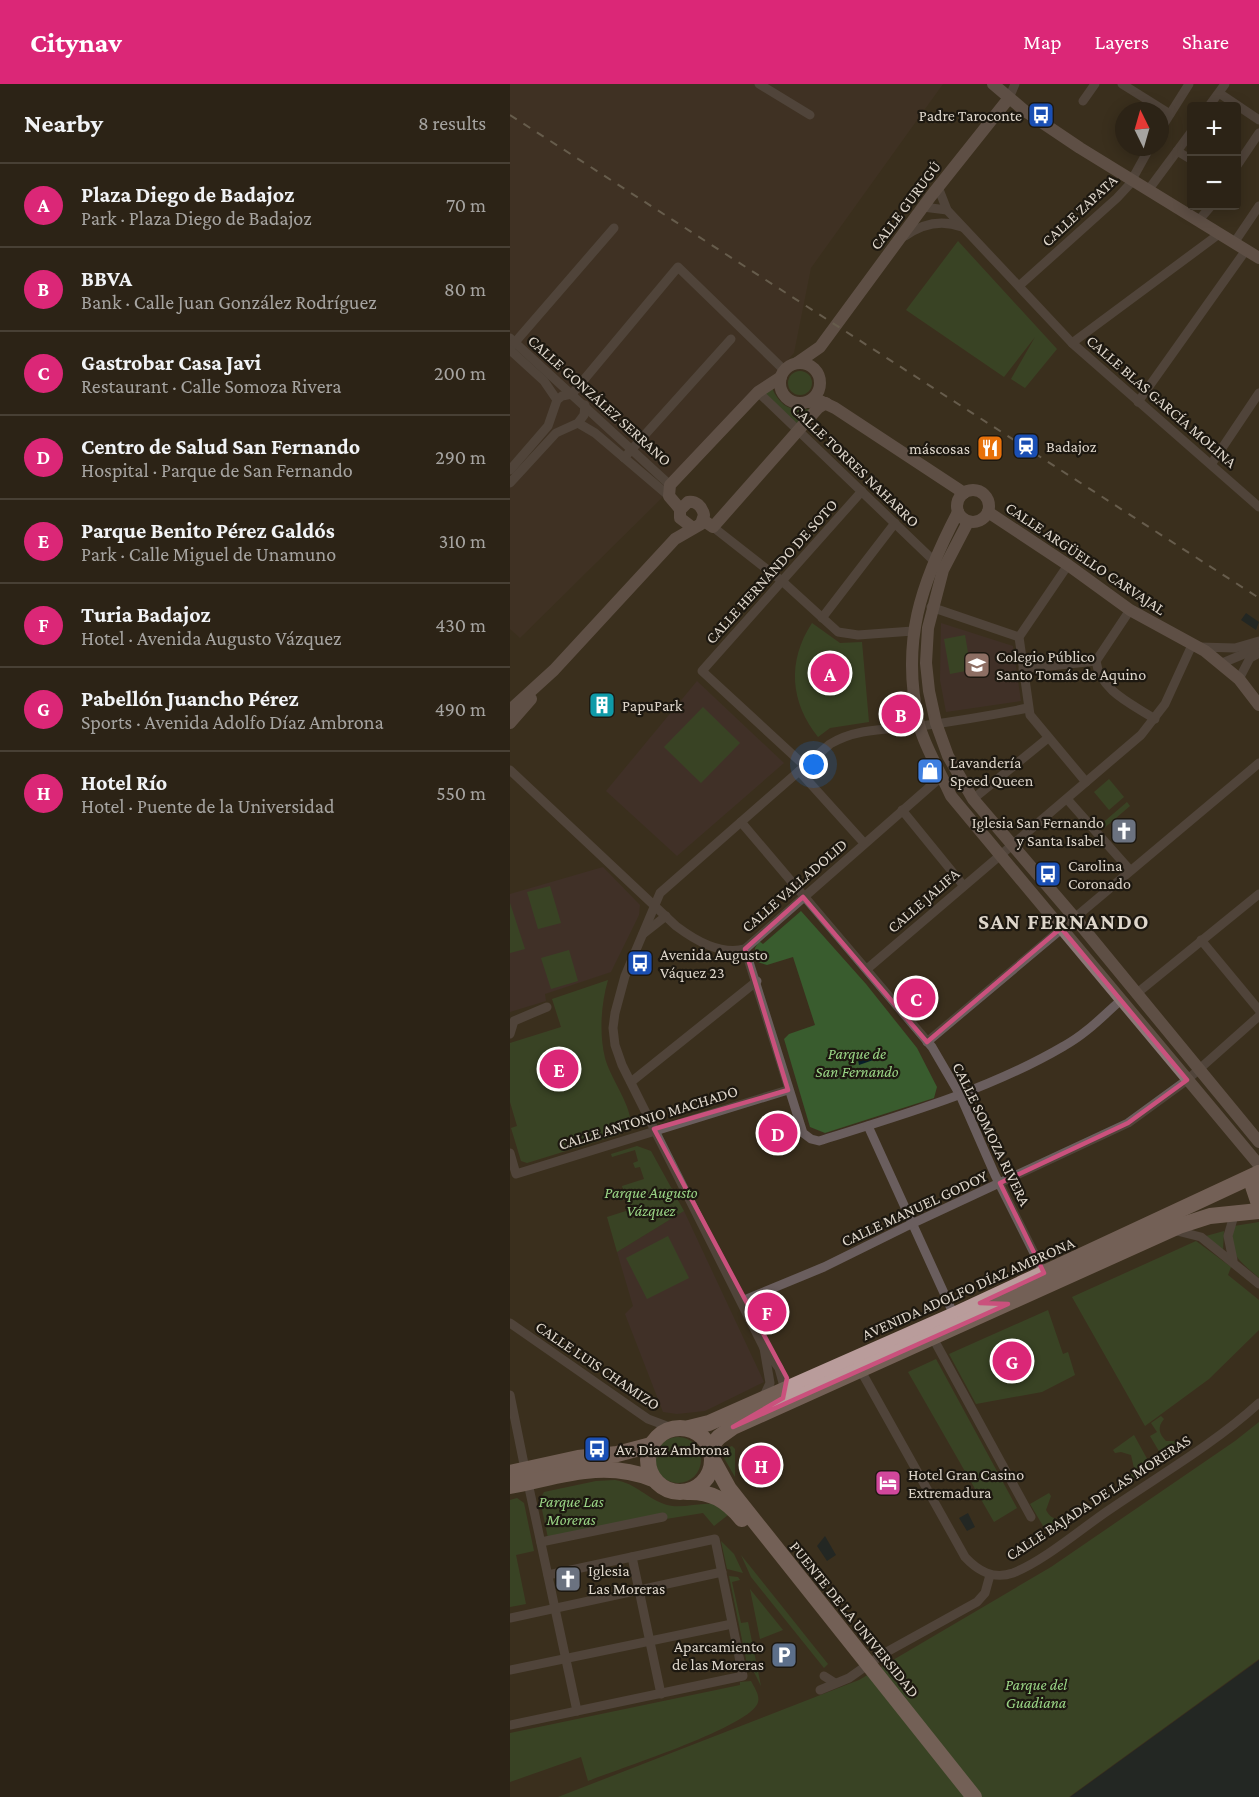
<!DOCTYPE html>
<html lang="en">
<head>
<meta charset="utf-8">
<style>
  :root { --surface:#2c2316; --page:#382f23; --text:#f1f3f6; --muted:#a6a4a1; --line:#484035; --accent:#db2777 }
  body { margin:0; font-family:"Crimson Pro",serif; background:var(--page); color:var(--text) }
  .controls { position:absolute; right:18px; top:18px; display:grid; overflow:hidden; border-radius:6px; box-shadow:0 3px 15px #0003 }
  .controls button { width:54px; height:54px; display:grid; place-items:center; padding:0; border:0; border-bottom:2px solid var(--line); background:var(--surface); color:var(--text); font:30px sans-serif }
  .compass { position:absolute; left:605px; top:18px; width:54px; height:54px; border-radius:50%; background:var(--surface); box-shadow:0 3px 15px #0003; rotate:355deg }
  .you { position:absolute; left:304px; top:681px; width:21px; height:21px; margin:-15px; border:4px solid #fff; border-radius:50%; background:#1a73e8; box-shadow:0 0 0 9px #1a73e833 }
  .badge { display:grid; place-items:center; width:39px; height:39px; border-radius:50%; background:var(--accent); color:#fff; font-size:20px; font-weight:700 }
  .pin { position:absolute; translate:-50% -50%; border:3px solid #fff; box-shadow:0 2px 6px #0006 }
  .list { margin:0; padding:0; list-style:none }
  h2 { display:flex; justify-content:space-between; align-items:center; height:78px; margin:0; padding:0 24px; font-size:26px }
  h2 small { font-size:20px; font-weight:400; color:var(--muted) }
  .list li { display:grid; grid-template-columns:39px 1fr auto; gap:18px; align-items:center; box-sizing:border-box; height:84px; padding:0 24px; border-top:2px solid var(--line) }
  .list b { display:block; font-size:22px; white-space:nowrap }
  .list p { margin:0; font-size:20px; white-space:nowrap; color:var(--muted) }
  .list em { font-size:20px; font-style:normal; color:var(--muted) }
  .map { position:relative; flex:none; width:749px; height:1713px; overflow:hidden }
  header { display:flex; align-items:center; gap:36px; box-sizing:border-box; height:84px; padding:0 30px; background:var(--accent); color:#fff }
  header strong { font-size:28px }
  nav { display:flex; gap:33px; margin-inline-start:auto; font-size:21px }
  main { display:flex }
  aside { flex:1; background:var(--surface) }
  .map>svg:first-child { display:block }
  .industrial { fill:#45342a }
  .education { fill:#473234 }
  .green { fill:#395c2e }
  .water { fill:#081d2a }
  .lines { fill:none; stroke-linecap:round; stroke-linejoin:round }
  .street { stroke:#6a5e5e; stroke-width:9 }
  .secondary { stroke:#8a7777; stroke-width:12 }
  .highway { stroke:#b99c9b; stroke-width:16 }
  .rail { stroke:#9c9385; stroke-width:2; stroke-dasharray:8 8; stroke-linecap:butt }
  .marked { fill:none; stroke:#ca517d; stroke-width:4.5; stroke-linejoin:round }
  .labels { text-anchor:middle; stroke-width:4.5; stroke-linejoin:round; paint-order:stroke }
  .poi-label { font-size:16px; fill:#ded6cb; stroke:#1d1810; text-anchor:start }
  .street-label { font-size:16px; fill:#ded6cb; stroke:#1d1810 }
  .park-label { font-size:16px; font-style:italic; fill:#99d485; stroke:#1d1810 }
  .district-label { font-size:22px; font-weight:bold; letter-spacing:1.5px; fill:#ded6cb; stroke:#1d1810 }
</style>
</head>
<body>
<header>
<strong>Citynav</strong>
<nav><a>Map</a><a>Layers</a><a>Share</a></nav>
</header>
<main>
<aside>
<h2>Nearby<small>8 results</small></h2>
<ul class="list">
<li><span class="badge">A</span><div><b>Plaza Diego de Badajoz</b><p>Park · Plaza Diego de Badajoz</p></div><em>70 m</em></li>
<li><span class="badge">B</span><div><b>BBVA</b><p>Bank · Calle Juan González Rodríguez</p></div><em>80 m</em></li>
<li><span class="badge">C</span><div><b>Gastrobar Casa Javi</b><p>Restaurant · Calle Somoza Rivera</p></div><em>200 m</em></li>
<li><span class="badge">D</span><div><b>Centro de Salud San Fernando</b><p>Hospital · Parque de San Fernando</p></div><em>290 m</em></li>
<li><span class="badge">E</span><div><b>Parque Benito Pérez Galdós</b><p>Park · Calle Miguel de Unamuno</p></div><em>310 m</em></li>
<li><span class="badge">F</span><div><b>Turia Badajoz</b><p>Hotel · Avenida Augusto Vázquez</p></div><em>430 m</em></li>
<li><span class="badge">G</span><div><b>Pabellón Juancho Pérez</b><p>Sports · Avenida Adolfo Díaz Ambrona</p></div><em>490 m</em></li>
<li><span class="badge">H</span><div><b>Hotel Río</b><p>Hotel · Puente de la Universidad</p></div><em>550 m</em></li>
</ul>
</aside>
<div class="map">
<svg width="749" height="1713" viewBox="0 0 749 1713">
  <rect width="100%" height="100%" fill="#3b2f1d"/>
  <path class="industrial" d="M0,0H433L301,184L284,269L159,407L10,554L0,545Z"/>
  <g class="education">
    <path d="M431,539L503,562L511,617L436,628L430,596Z"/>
    <path d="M187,597L274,679L167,772L96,707Z"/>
    <path d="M93,783L130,821L129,831L101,888L35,910L36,917L0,928V810Z"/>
    <path d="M174,1127L254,1298L195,1327L167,1330L153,1328L115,1230L123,1222L107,1168Z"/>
  </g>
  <g class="green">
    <path d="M448,157L547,265L515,304L501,295L525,253L494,293L396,226Z"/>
    <circle cx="290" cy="299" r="12"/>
    <path d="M262,304C270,323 283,329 302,324L287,341L255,309Z"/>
    <path d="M302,539L330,559L352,558L359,638L320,644L308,653C280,618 277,577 302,539Z"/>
    <path d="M455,551L461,586L440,590L434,555Z"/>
    <path d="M193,623L230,659L191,699L154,663Z"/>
    <path d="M599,695L614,713L599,726L584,708Z"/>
    <path d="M617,718L620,722L592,746L589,742Z"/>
    <path d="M40,802L51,839L28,845L17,808Z"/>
    <path d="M0,819L15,865L0,869Z"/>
    <path d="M291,827L356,900L407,964L427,1003L424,1014L315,1049L300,1043L274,955L279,950L305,941L283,873L257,881L247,878L245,864L249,857L253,860Z"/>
    <path d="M59,866L68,897L41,905L31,874Z"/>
    <path d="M98,896C91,920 89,949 95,974C100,994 124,1025 120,1042L108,1051L17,1079L11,1077L1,1044L7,1042L0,1018V959L51,943L42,915Z"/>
    <path d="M127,1062L141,1067L174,1127L107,1168L97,1133L119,1126L116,1115L110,1117L108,1111L114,1109L112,1102L134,1095L130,1083L125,1084L123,1079L128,1077L125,1066L102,1073L101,1070Z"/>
    <path d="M749,1138V1194C729,1176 717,1170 724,1142Z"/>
    <path d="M714,1147L713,1166L696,1152Z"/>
    <path d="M158,1152L179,1194L137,1215L116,1174Z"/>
    <path d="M686,1157L721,1183L718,1191L749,1216V1246L699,1295L635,1342L562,1213Z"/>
    <path d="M538,1226L553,1270L558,1268L565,1291L532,1308L466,1320L439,1270Z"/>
    <path d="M426,1275L507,1424L484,1438L398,1288Z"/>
    <path d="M651,1332L654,1335C647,1343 649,1350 656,1357H669L671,1361L653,1374L640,1352L647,1348L641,1339Z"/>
    <path d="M749,1338V1575L559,1713H48L349,1596L541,1483L725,1357Z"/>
    <path d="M624,1351L641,1382L623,1395L620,1390L624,1384L621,1371L611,1368L605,1369L603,1366Z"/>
    <circle cx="168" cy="1376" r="23"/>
    <path d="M222,1362L225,1365V1393L214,1374L215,1365Z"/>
    <path d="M105,1396C126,1399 137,1415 157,1421C172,1425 189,1418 205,1420L218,1431L204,1442L193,1429L38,1454L30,1416L34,1408L86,1397Z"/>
    <path d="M539,1409L541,1412L536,1426C541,1435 546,1436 555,1434L558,1438L539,1452L520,1420Z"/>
    <path d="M7,1414L14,1419L24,1467L6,1471L16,1520L0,1523V1416Z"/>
    <path d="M211,1457L224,1470L233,1489L217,1485Z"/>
    <path d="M231,1471L318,1580L314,1584L241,1493Z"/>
    <path d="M219,1492L228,1493L230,1496L222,1498L231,1539L238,1538L251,1602L240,1580H237Z"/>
    <path d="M240,1505L273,1546L250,1555Z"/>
    <path d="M241,1597C244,1603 250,1611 248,1618C243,1642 105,1686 78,1697L71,1673L0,1698V1649L230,1601V1598Z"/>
  </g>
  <g class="water">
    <path d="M736,529L749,538L746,546L731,536Z"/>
    <path d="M358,969L367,970L369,974L349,981L348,976Z"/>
    <path d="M458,1429L465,1443L457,1447L449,1434Z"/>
    <path d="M315,1452L326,1471L317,1477L307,1462Z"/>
    <path d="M749,1576V1713H560Z"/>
  </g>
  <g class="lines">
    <g class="street">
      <path d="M249,0L300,31"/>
      <path d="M612,0L660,30"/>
      <path d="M709,9L749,36"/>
      <path d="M499,14L505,0"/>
      <path d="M573,17L585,0"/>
      <path d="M699,22L715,0"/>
      <path d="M650,46L679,0"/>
      <path d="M667,67L682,76"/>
      <path d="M726,83L749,49"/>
      <path d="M428,103L437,126L562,259L749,423"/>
      <path d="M639,105L682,47"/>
      <path d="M413,123L437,126"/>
      <path d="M689,136L701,122"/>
      <path d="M395,152C412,140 431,135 452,143"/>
      <path d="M724,159L749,122"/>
      <path d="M509,202L607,114L619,101L640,63"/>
      <path d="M0,254L160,401"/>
      <path d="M562,259L709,150"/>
      <path d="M0,264L104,144"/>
      <path d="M0,266L34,297L47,316"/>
      <path d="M248,308L423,476"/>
      <path d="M628,318L736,166"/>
      <path d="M68,339L85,349L159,412"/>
      <path d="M114,374L221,255"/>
      <path d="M702,379L749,309"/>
      <path d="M0,386L38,342L47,316L52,312L62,310L168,183L274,286"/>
      <path d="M0,399L46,349L68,339L74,331L75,321"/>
      <path d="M203,443L272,497L328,548L348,551L403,547"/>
      <path d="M558,481L509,553L520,631L576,698"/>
      <path d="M421,523L509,553"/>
      <path d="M620,526L586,577C590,607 622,620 645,635"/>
      <path d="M312,534L385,439"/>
      <path d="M689,563L725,564L749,557"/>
      <path d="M710,580L741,567L747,560"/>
      <path d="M513,585L586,577"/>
      <path d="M729,595L740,574L749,569"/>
      <path d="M295,682L192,587L352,407"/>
      <path d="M0,686L166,842C186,857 210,871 235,865L432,692"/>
      <path d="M289,687L354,759"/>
      <path d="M463,715L538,654"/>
      <path d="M557,715L619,785"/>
      <path d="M392,726L453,801"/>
      <path d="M231,738L422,963L450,1011L485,1091L534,1189"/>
      <path d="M133,850L156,832"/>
      <path d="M691,856L749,926"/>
      <path d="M235,865L293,1049L301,1055L309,1057C392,1031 479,1006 554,962C576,950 593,932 611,916"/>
      <path d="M357,885L631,651L655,620L682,561"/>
      <path d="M626,910L749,810"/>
      <path d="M0,950L4,937L37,923"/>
      <path d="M417,958L749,679"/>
      <path d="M121,998L247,897"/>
      <path d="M358,1042L444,1231"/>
      <path d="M0,1069L6,1090L278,1006"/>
      <path d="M667,1147L691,1153L749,1200"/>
      <path d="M723,1176L718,1152L723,1135"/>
      <path d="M232,1217L314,1183L395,1143L618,1039L677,996L749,932"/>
      <path d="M0,1239L138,1335L162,1344"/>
      <path d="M423,1254L521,1433"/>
      <path d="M351,1287L455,1473C468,1487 483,1496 503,1489C534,1477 572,1444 599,1426C650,1391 704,1360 749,1319"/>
      <path d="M275,1306L269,1284L254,1264L112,981L105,961L103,944L105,929L115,892L150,809L320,660C348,643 380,646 411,642C447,637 483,631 518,624"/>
      <path d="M0,1311L15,1385"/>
      <path d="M253,1314L260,1299L254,1264"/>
      <path d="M18,1399L67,1627"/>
      <path d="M31,1458L153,1433"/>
      <path d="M122,1473L151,1610"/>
      <path d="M0,1534L212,1488"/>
      <path d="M0,1586L222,1540"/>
      <path d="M314,1592L325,1599"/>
      <path d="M310,1606L339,1594L373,1570L467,1518L475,1509L480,1491"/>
      <path d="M0,1641L233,1592L205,1455L38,1491"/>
    </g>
    <g class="secondary">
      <path d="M483,0L515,27L570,64L749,174"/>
      <circle cx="290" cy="299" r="20"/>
      <path d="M287,279L310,263L421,112L499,14"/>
      <path d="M298,318L310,317L325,324L454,409"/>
      <circle cx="463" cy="422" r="16"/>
      <path d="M170,425L159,412L160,401L248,308L271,293"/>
      <path d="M448,428C411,499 390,558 409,640C413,660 432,691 441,712L749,1081"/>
      <path d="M478,428L558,481L620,526L695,567L729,595L749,621"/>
      <path d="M193,436L203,443L308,324L316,319"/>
      <path d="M458,438L433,486L418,544L416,579L419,607L426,639L438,672L463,715L564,833L749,1058"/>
      <path d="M0,626L44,586L165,455L191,440L194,431C192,422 186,417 178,418L170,426V434L183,444"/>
      <path d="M0,639L21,615"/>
    </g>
    <g class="highway">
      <path d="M749,1089L743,1102L749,1120"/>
      <circle cx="170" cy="1376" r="32"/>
      <path d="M179,1344L199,1339L444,1231L749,1089"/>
      <path d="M200,1363L209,1353L223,1343L669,1142L700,1132L749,1127"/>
      <path d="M203,1376L219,1405L464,1713"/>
      <path d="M0,1389L68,1374L107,1370L141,1361"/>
      <path d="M0,1402C51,1392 93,1375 143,1395"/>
      <path d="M177,1408C201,1407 216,1416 232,1435"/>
    </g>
    <path class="rail" d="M0,31L749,514"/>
  </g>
  <path d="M0 0H749V1713H0ZM293,813L417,958L551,844L677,996L618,1039L490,1099L534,1189L470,1219L498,1220L223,1343L273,1314L277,1294L144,1045L278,1006L235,865Z" fill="#3b2f1d" fill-opacity=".55" fill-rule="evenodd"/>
  <path class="marked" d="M293,813L417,958L551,844L677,996L618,1039L490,1099L534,1189L470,1219L498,1220L223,1343L273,1314L277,1294L144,1045L278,1006L235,865Z"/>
  <defs>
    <symbol id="bus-square" viewBox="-11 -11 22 22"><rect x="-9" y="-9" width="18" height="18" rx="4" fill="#1a4fb4" stroke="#1d1810"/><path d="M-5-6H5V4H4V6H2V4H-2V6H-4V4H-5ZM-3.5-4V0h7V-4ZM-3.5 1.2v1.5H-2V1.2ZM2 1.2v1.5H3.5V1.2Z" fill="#fff"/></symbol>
    <symbol id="station-square" viewBox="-11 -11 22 22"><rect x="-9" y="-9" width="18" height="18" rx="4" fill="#1a4fb4" stroke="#1d1810"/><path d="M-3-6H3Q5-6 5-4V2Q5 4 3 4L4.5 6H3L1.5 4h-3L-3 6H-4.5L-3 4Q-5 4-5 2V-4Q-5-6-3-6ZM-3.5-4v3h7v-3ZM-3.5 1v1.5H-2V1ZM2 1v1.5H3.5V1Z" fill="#fff"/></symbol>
    <symbol id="restaurant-square" viewBox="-11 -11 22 22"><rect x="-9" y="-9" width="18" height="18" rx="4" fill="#e8710a" stroke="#1d1810"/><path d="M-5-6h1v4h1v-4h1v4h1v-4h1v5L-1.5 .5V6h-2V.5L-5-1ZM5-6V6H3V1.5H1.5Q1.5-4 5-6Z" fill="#fff"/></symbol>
    <symbol id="school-square" viewBox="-11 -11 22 22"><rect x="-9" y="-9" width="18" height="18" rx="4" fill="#8d6e63" stroke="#1d1810"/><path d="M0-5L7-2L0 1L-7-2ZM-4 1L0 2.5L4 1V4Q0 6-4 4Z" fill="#fff"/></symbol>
    <symbol id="building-square" viewBox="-11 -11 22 22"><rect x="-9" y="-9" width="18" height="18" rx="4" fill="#0f9aa8" stroke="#1d1810"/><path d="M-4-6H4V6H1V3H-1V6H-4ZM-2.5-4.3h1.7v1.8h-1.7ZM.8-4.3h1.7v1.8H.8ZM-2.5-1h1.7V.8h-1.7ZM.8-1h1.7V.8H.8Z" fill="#fff"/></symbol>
    <symbol id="shop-square" viewBox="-11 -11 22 22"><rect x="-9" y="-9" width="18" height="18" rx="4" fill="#3f7fe0" stroke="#1d1810"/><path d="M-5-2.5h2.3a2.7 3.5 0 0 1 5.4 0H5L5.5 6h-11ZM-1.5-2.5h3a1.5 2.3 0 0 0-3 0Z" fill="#fff"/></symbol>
    <symbol id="church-square" viewBox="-11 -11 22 22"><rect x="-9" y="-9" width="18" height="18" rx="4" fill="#6b7280" stroke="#1d1810"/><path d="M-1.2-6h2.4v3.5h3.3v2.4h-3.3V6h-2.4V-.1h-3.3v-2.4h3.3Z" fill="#fff"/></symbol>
    <symbol id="hotel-square" viewBox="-11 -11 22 22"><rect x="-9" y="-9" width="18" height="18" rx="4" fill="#d1479c" stroke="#1d1810"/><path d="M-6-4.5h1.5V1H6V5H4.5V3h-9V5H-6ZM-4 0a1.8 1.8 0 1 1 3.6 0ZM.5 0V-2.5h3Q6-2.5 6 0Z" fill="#fff"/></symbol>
    <symbol id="parking-square" viewBox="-11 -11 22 22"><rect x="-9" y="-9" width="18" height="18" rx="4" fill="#5c6f8a" stroke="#1d1810"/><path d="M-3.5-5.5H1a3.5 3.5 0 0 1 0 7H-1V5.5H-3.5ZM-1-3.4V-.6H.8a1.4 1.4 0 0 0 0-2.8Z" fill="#fff"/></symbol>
  </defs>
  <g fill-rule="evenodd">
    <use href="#bus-square" x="516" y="16" width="30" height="30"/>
    <use href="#station-square" x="501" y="347" width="30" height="30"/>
    <use href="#restaurant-square" x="465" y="349" width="30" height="30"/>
    <use href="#school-square" x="452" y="566" width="30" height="30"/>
    <use href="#building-square" x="77" y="606" width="30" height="30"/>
    <use href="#shop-square" x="405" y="672" width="30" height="30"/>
    <use href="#church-square" x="599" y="732" width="30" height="30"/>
    <use href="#bus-square" x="523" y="775" width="30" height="30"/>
    <use href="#bus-square" x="115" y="864" width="30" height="30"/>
    <use href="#bus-square" x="72" y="1350" width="30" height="30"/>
    <use href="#hotel-square" x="363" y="1384" width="30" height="30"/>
    <use href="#church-square" x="43" y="1480" width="30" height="30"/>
    <use href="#parking-square" x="259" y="1556" width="30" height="30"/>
  </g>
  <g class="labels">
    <g class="poi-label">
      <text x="512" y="37" text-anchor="end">Padre Taroconte</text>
      <text x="536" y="368">Badajoz</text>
      <text x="460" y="370" text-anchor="end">máscosas</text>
      <text x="486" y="578">Colegio Público<tspan x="486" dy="18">Santo Tomás de Aquino</tspan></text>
      <text x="112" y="627">PapuPark</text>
      <text x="440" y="684">Lavandería<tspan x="440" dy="18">Speed Queen</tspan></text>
      <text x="594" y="744" text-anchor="end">Iglesia San Fernando<tspan x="594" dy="18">y Santa Isabel</tspan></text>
      <text x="558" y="787">Carolina<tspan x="558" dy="18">Coronado</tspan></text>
      <text x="150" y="876">Avenida Augusto<tspan x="150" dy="18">Váquez 23</tspan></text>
      <text x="106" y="1371">Av. Diaz Ambrona</text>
      <text x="398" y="1396">Hotel Gran Casino<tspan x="398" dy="18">Extremadura</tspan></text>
      <text x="78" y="1492">Iglesia<tspan x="78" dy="18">Las Moreras</tspan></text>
      <text x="254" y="1568" text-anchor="end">Aparcamiento<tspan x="254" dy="18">de las Moreras</tspan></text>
    </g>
    <g class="street-label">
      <text transform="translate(395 121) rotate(-53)" y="6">CALLE GURUGÚ</text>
      <text transform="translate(569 126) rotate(-43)" y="6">CALLE ZAPATA</text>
      <text transform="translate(90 316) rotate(42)" y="6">CALLE GONZÁLEZ SERRANO</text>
      <text transform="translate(652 317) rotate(41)" y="6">CALLE BLAS GARCÍA MOLINA</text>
      <text transform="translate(346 381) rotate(44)" y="6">CALLE TORRES NAHARRO</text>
      <text transform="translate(576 474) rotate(34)" y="6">CALLE ARGÜELLO CARVAJAL</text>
      <text transform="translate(261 487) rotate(-48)" y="6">CALLE HERNÁNDO DE SOTO</text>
      <text transform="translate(284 801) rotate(-41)" y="6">CALLE VALLADOLID</text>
      <text transform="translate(413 816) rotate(-41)" y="6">CALLE JALIFA</text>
      <text transform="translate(138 1033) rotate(-17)" y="6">CALLE ANTONIO MACHADO</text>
      <text transform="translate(482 1050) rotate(64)" y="6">CALLE SOMOZA RIVERA</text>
      <text transform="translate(404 1124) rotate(-25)" y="6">CALLE MANUEL GODOY</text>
      <text transform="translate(458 1204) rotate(-24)" y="6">AVENIDA ADOLFO DÍAZ AMBRONA</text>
      <text transform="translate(88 1281) rotate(34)" y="6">CALLE LUIS CHAMIZO</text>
      <text transform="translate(588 1413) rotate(-33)" y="6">CALLE BAJADA DE LAS MORERAS</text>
      <text transform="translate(345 1535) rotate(51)" y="6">PUENTE DE LA UNIVERSIDAD</text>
    </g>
    <g class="park-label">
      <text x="347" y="975">Parque de<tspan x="347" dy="18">San Fernando</tspan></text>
      <text x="141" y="1114">Parque Augusto<tspan x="141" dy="18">Vázquez</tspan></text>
      <text x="61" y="1423">Parque Las<tspan x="61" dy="18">Moreras</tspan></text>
      <text x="526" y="1606">Parque del<tspan x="526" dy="18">Guadiana</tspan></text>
    </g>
    <g class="district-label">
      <text x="554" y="845">SAN FERNANDO</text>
    </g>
  </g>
</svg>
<div class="controls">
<button>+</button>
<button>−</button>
</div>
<svg class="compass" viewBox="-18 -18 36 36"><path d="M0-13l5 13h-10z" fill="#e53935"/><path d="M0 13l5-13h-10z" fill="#a6a4a1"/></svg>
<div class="you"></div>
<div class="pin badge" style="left:320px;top:589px">A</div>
<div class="pin badge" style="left:391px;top:630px">B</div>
<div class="pin badge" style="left:406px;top:914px">C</div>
<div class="pin badge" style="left:268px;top:1049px">D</div>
<div class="pin badge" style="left:49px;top:985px">E</div>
<div class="pin badge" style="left:257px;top:1228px">F</div>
<div class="pin badge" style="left:502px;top:1277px">G</div>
<div class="pin badge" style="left:251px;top:1381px">H</div>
</div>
</main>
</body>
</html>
